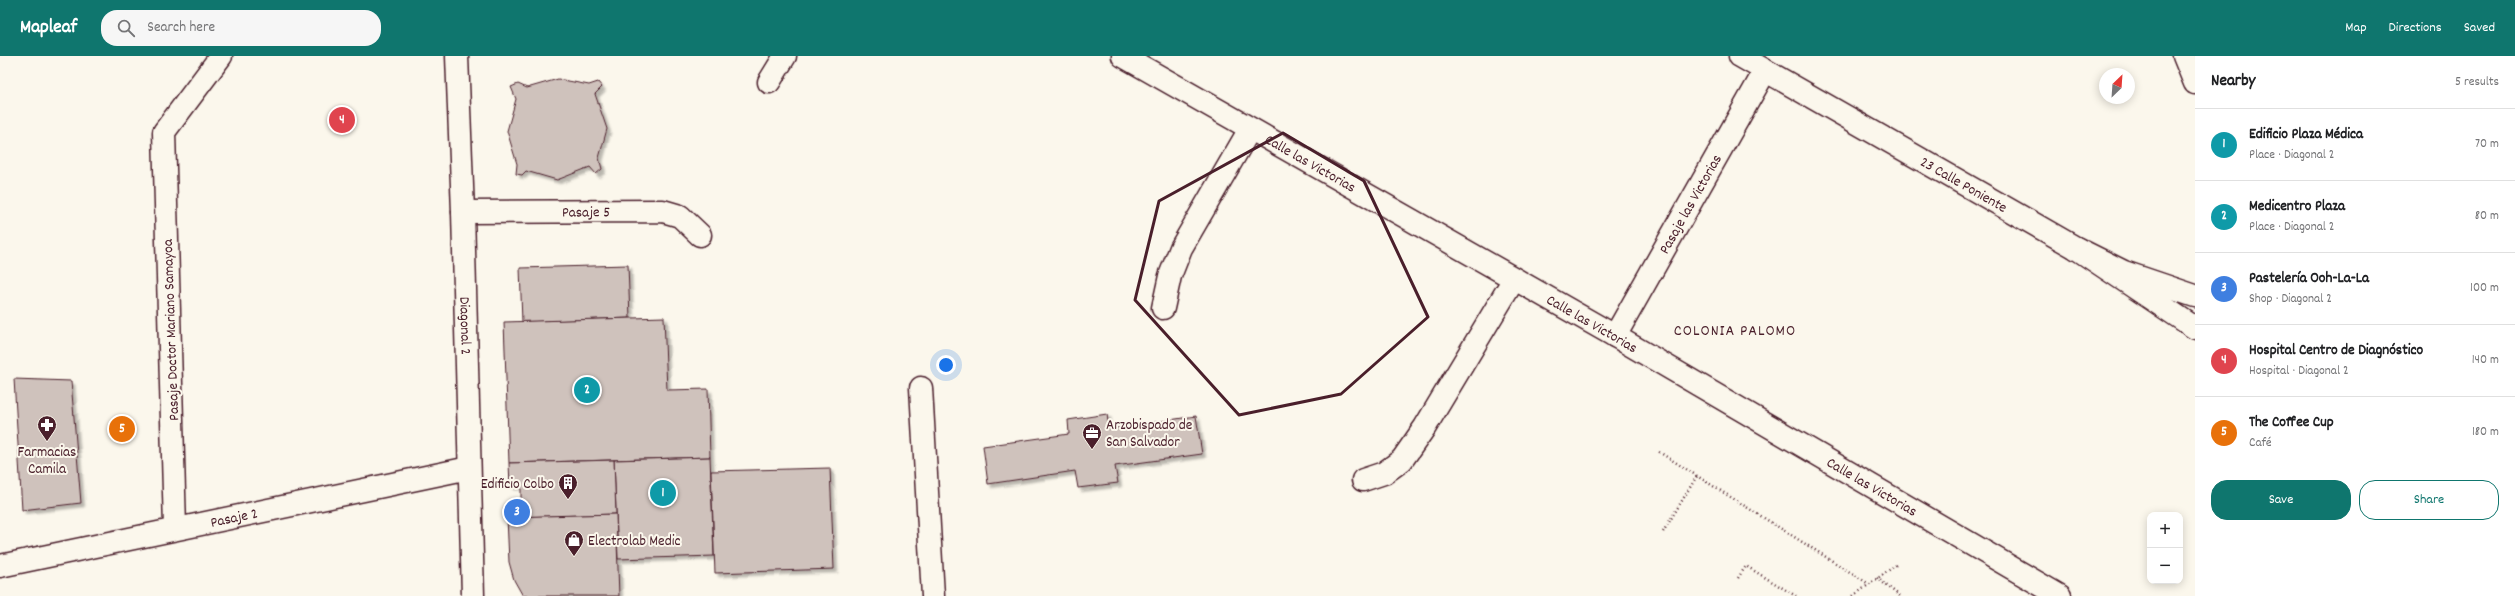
<!DOCTYPE html>
<html lang="en">
<head>
<meta charset="utf-8">
<style>
  :root { --surface:#fff; --page:#f6f6f6; --text:#202124; --muted:#757577; --line:#e0e0e0; --accent:#0f766e }
  body { margin:0; font-family:Dekko,sans-serif; background:var(--page); color:var(--text) }
  .controls { position:absolute; right:12px; bottom:12px; display:grid; overflow:hidden; border-radius:8px; box-shadow:0 2px 10px #0003 }
  .controls button { width:36px; height:36px; display:grid; place-items:center; padding:0; border:0; border-bottom:1px solid var(--line); background:var(--surface); color:var(--text); font:20px sans-serif }
  .compass { position:absolute; left:2099px; top:12px; width:36px; height:36px; border-radius:50%; background:var(--surface); box-shadow:0 2px 10px #0003; rotate:25deg }
  .you { position:absolute; left:946px; top:309px; width:14px; height:14px; margin:-10px; border:3px solid #fff; border-radius:50%; background:#1a73e8; box-shadow:0 0 0 6px #1a73e833 }
  .badge { display:grid; place-items:center; width:26px; height:26px; border-radius:50%; background:var(--accent); color:#fff; font-size:13px; font-weight:700 }
  .pin { position:absolute; translate:-50% -50%; border:2px solid #fff; box-shadow:0 1px 4px #0006 }
  .list { margin:0; padding:0; list-style:none }
  h2 { display:flex; justify-content:space-between; align-items:center; height:52px; margin:0; padding:0 16px; font-size:17px }
  h2 small { font-size:13px; font-weight:400; color:var(--muted) }
  .list li { display:grid; grid-template-columns:26px 1fr auto; gap:12px; align-items:center; box-sizing:border-box; height:72px; padding:0 16px; border-top:1px solid var(--line) }
  .list b { display:block; font-size:15px; white-space:nowrap }
  .list p { margin:0; font-size:13px; white-space:nowrap; color:var(--muted) }
  .list em { font-size:13px; font-style:normal; color:var(--muted) }
  .actions { display:flex; gap:8px; padding:12px 16px }
  .actions a { flex:1; padding:9px 0; border:1px solid var(--accent); border-radius:16px; text-align:center; font-size:14px; color:var(--accent) }
  .actions .main { background:var(--accent); color:#fff }
  .icon { flex:none; width:22px; height:22px; fill:none; stroke:currentColor; stroke-width:2; stroke-linecap:round; stroke-linejoin:round }
  .map { position:relative; flex:none; width:2195px; height:540px; overflow:hidden }
  header { display:flex; align-items:center; gap:24px; box-sizing:border-box; height:56px; padding:0 20px; background:var(--accent); color:#fff }
  header strong { font-size:19px }
  nav { display:flex; gap:22px; margin-inline-start:auto; font-size:14px }
  .search { width:280px; height:36px; background:var(--page); display:flex; align-items:center; gap:10px; box-sizing:border-box; padding:0 14px; border-radius:16px; color:var(--muted); font-size:15px }
  main { display:flex }
  aside { flex:1; background:var(--surface) }
  .map>svg:first-child { display:block }
  .building { fill:#cfc2bc; stroke:#4a1f2b; filter:url(#shadow) }
  .lines { fill:none; stroke-linecap:round; stroke-linejoin:round }
  .minor-casing { stroke:#4a1f2b; stroke-width:25 }
  .major-casing { stroke:#4a1f2b; stroke-width:25 }
  .path { stroke:#4a1f2b; stroke-width:2.5; stroke-dasharray:1 3; stroke-linecap:butt }
  .minor { stroke:#fbf7ec; stroke-width:22 }
  .major { stroke:#fbf7ec; stroke-width:22 }
  .marked { fill:none; stroke:#4a1f2b; stroke-width:3; stroke-linejoin:round }
  .labels { text-anchor:middle; stroke-width:4; stroke-linejoin:round; paint-order:stroke }
  .street-label { font-size:15px; fill:#4a1f2b; stroke:#fbf7ec }
  .poi-label { font-size:15px; fill:#4a1f2b; stroke:#fbf7ec; text-anchor:start }
  .neighbourhood-label { font-size:16px; letter-spacing:1px; fill:#4a1f2b; stroke:#fbf7ec }
</style>
</head>
<body>
<header>
<strong>Mapleaf</strong>
<div class="search"><svg class="icon" aria-label="search" viewBox="0 0 24 24"><circle cx="10" cy="10" r="6"/><path d="M15 15l6 6"/></svg>Search here</div>
<nav><a>Map</a><a>Directions</a><a>Saved</a></nav>
</header>
<main>
<div class="map">
<svg width="2195" height="540" viewBox="0 0 2195 540">
  <defs>
    <filter id="shadow"><feDropShadow dx="3.5" dy="3.5" stdDeviation="1" flood-color="#0004"/></filter>
  </defs>
  <rect width="100%" height="100%" fill="#fbf7ec"/>
  <filter id="ink" filterUnits="userSpaceOnUse"><feTurbulence type="fractalNoise" baseFrequency=".025" numOctaves="2"/><feDisplacementMap in="SourceGraphic" scale="8" xChannelSelector="R" yChannelSelector="G"/><feConvolveMatrix kernelMatrix="1 2 1 2 8 2 1 2 1" color-interpolation-filters="sRGB"/></filter>
  <g filter="url(#ink)">
    <g class="building">
      <path d="M558,23L589,29L598,26L602,31L595,38L607,73L599,102L602,113L596,118L590,111L557,124L526,115L522,119L516,118L517,108L507,75L516,43L511,31L518,28L527,32Z"/>
      <path d="M628,209L630,262L522,266L520,212Z"/>
      <path d="M664,261L667,334L708,333L710,401L509,407L504,266Z"/>
      <path d="M14,323L71,325L81,447L22,454Z"/>
      <path d="M1107,358L1109,373L1196,360L1202,398L1115,410L1118,427L1078,432L1075,415L988,428L983,390L1069,378L1068,364Z"/>
      <path d="M710,401L714,500L618,503L614,404Z"/>
      <path d="M614,404L616,458L521,461V430H510L509,407Z"/>
      <path d="M830,412L834,513L715,517L711,415Z"/>
      <path d="M616,458L619,540H523L514,524L509,506L507,461Z"/>
    </g>
    <g class="lines">
      <defs>
        <g id="minor">
          <path id="s1" d="M457,0L463,156L473,540"/>
          <path id="s2" d="M1123,0L1615,280L2060,540"/>
          <path id="s3" d="M1740,0L2076,192L2124,216L2195,240"/>
          <path d="M769,26L785,0"/>
          <path id="s4" d="M463,156L663,155L680,160L700,179"/>
          <path d="M1163,252L1170,220L1181,192L1250,73"/>
          <path id="s5" d="M1615,280L1765,15"/>
          <path d="M921,332L933,540"/>
          <path d="M1363,424L1384,417L1402,404L1425,371L1514,223"/>
          <path d="M175,472L164,76L221,0"/>
          <path id="s6" d="M0,510L469,412"/>
        </g>
        <g id="major">
          <path d="M2184,0L2195,27"/>
          <path d="M2076,192L2195,272"/>
        </g>
      </defs>
      <use href="#minor" class="minor-casing"/>
      <use href="#major" class="major-casing"/>
      <g class="path">
        <path d="M1659,396L1869,528"/>
        <path d="M1663,476L1697,420"/>
        <path d="M1738,522L1746,510L1796,540"/>
        <path d="M1877,522L1900,540"/>
        <path d="M1853,540L1896,509"/>
      </g>
      <use href="#minor" class="minor"/>
      <use href="#major" class="major"/>
    </g>
  </g>
  <path class="marked" d="M1283,77L1364,125L1428,261L1341,338L1239,359L1135,244L1159,145Z"/>
  <defs>
    <symbol id="pharmacy-pin" viewBox="-11 -11 22 30"><path d="M0 17L-7.5 6A9.5 9.5 0 1 1 7.5 6Z" fill="#4a1f2b" stroke="#fbf7ec"/><path d="M-2-6h4v4h4v4h-4v4h-4v-4h-4v-4h4Z" fill="#fff"/></symbol>
    <symbol id="office-pin" viewBox="-11 -11 22 30"><path d="M0 17L-7.5 6A9.5 9.5 0 1 1 7.5 6Z" fill="#4a1f2b" stroke="#fbf7ec"/><path d="M-6-3h4V-5.5h4V-3h4V5H-6ZM-1-4.5V-3h2v-1.5ZM-6 0V1H6V0Z" fill="#fff"/></symbol>
    <symbol id="building-pin" viewBox="-11 -11 22 30"><path d="M0 17L-7.5 6A9.5 9.5 0 1 1 7.5 6Z" fill="#4a1f2b" stroke="#fbf7ec"/><path d="M-4-6H4V6H1V3H-1V6H-4ZM-2.5-4.3h1.7v1.8h-1.7ZM.8-4.3h1.7v1.8H.8ZM-2.5-1h1.7V.8h-1.7ZM.8-1h1.7V.8H.8Z" fill="#fff"/></symbol>
    <symbol id="shop-pin" viewBox="-11 -11 22 30"><path d="M0 17L-7.5 6A9.5 9.5 0 1 1 7.5 6Z" fill="#4a1f2b" stroke="#fbf7ec"/><path d="M-5-2.5h2.3a2.7 3.5 0 0 1 5.4 0H5L5.5 6h-11ZM-1.5-2.5h3a1.5 2.3 0 0 0-3 0Z" fill="#fff"/></symbol>
  </defs>
  <g fill-rule="evenodd">
    <use href="#pharmacy-pin" x="36" y="358" width="22" height="30"/>
    <use href="#office-pin" x="1081" y="366" width="22" height="30"/>
    <use href="#building-pin" x="557" y="416" width="22" height="30"/>
    <use href="#shop-pin" x="563" y="473" width="22" height="30"/>
  </g>
  <g class="labels">
    <g class="street-label">
      <text dy="5" stroke="none"><textPath href="#s2" startOffset="216">Calle las Victorias</textPath></text>
      <text dy="5" stroke="none"><textPath href="#s3" startOffset="258">23 Calle Poniente</textPath></text>
      <text dy="5" stroke="none"><textPath href="#s5" startOffset="152">Pasaje las Victorias</textPath></text>
      <text dy="5" stroke="none"><textPath href="#s4" startOffset="123">Pasaje 5</textPath></text>
      <text dy="5" stroke="none"><textPath href="#s2" startOffset="540">Calle las Victorias</textPath></text>
      <text dy="5" stroke="none"><textPath href="#s1" startOffset="270">Diagonal 2</textPath></text>
      <text transform="translate(170 274) rotate(-92)" y="5">Pasaje Doctor Mariano Samayoa</text>
      <text dy="5" stroke="none"><textPath href="#s2" startOffset="864">Calle las Victorias</textPath></text>
      <text dy="5" stroke="none"><textPath href="#s6" startOffset="239">Pasaje 2</textPath></text>
    </g>
    <g class="poi-label">
      <text x="1106" y="373">Arzobispado de<tspan x="1106" dy="17">San Salvador</tspan></text>
      <text x="47" y="400" text-anchor="middle">Farmacias<tspan x="47" dy="17">Camila</tspan></text>
      <text x="554" y="432" text-anchor="end">Edificio Colbo</text>
      <text x="588" y="489">Electrolab Medic</text>
    </g>
    <g class="neighbourhood-label">
      <text x="1735" y="279">COLONIA PALOMO</text>
    </g>
  </g>
</svg>
<div class="controls">
<button>+</button>
<button>−</button>
</div>
<svg class="compass" viewBox="-18 -18 36 36"><path d="M0-13l5 13h-10z" fill="#e53935"/><path d="M0 13l5-13h-10z" fill="#757577"/></svg>
<div class="you"></div>
<div class="pin badge" style="left:663px;top:437px;background:#0f9aa8">1</div>
<div class="pin badge" style="left:587px;top:334px;background:#0f9aa8">2</div>
<div class="pin badge" style="left:517px;top:456px;background:#3f7fe0">3</div>
<div class="pin badge" style="left:342px;top:64px;background:#e0444e">4</div>
<div class="pin badge" style="left:122px;top:373px;background:#e8710a">5</div>
</div>
<aside>
<h2>Nearby<small>5 results</small></h2>
<ul class="list">
<li><span class="badge" style="background:#0f9aa8">1</span><div><b>Edificio Plaza Médica</b><p>Place · Diagonal 2</p></div><em>70 m</em></li>
<li><span class="badge" style="background:#0f9aa8">2</span><div><b>Medicentro Plaza</b><p>Place · Diagonal 2</p></div><em>80 m</em></li>
<li><span class="badge" style="background:#3f7fe0">3</span><div><b>Pastelería Ooh-La-La</b><p>Shop · Diagonal 2</p></div><em>100 m</em></li>
<li><span class="badge" style="background:#e0444e">4</span><div><b>Hospital Centro de Diagnóstico</b><p>Hospital · Diagonal 2</p></div><em>140 m</em></li>
<li><span class="badge" style="background:#e8710a">5</span><div><b>The Coffee Cup</b><p>Café</p></div><em>180 m</em></li>
</ul>
<div class="actions"><a class="main">Save</a><a>Share</a></div>
</aside>
</main>
</body>
</html>
